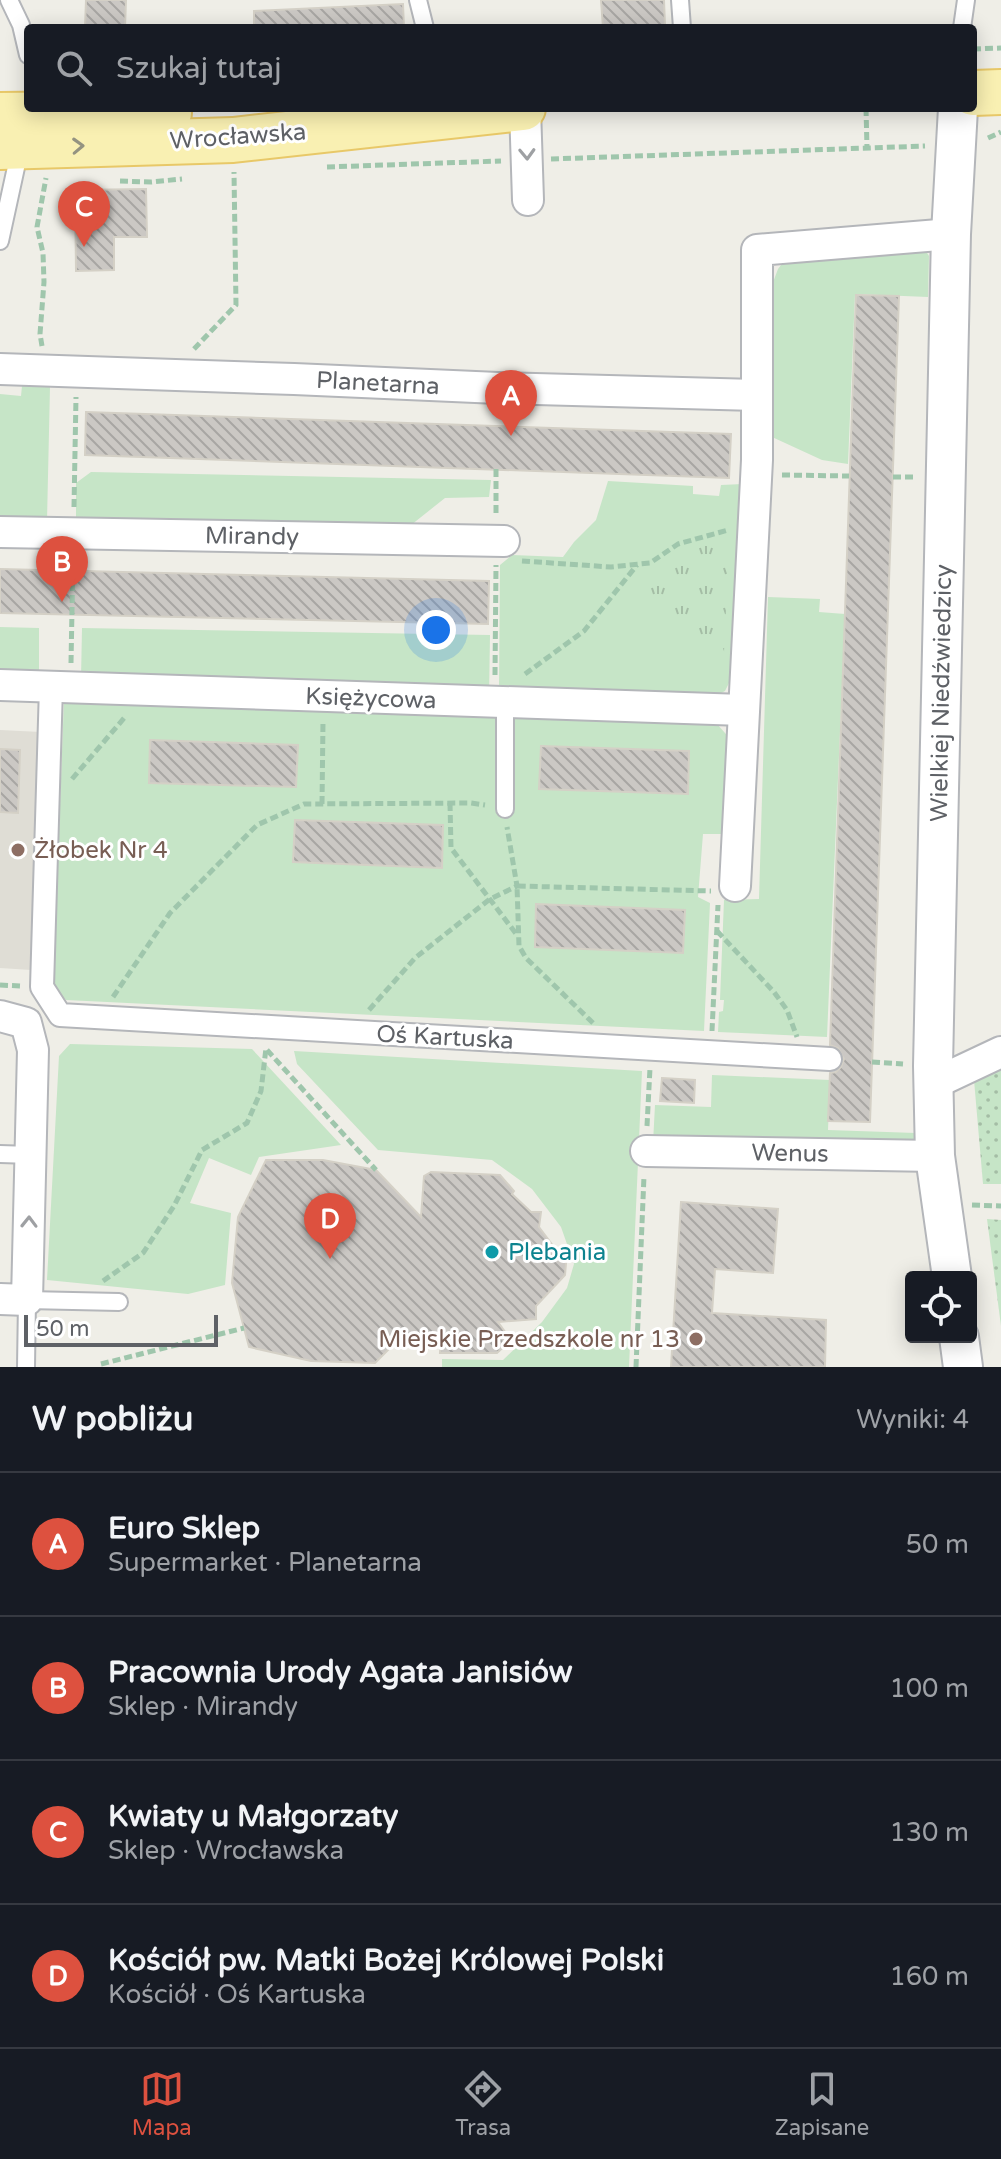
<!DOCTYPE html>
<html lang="pl">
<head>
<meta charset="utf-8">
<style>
  :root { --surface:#171b24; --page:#242831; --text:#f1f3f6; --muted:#9ea1a6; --line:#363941; --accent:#dd513f }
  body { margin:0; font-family:"Varela Round",sans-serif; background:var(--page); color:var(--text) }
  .controls { position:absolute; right:24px; bottom:24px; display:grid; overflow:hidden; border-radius:8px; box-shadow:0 4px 20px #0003 }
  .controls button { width:72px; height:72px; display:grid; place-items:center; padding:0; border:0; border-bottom:2px solid var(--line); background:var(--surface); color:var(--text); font:40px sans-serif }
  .scale { position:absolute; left:24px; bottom:20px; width:194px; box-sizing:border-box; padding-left:8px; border:4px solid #5e6166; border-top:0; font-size:22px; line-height:28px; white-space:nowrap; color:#5e6166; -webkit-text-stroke:6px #fff; paint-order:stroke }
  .you { position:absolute; left:436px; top:630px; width:28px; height:28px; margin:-20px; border:6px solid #fff; border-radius:50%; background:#1a73e8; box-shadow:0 0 0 12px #1a73e833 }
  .badge { display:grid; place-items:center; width:52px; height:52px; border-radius:50%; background:var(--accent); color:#fff; font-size:26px; font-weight:700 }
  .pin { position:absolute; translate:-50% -66px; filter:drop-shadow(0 2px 4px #0008) }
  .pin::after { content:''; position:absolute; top:42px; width:28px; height:24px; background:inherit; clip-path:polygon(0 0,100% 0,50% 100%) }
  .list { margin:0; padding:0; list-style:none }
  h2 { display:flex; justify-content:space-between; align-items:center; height:104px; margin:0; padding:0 32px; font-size:34px }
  h2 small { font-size:26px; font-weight:400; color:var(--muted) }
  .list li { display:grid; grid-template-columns:52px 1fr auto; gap:24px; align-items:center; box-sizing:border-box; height:144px; padding:0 32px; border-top:2px solid var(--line) }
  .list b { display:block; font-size:30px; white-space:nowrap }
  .list p { margin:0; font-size:26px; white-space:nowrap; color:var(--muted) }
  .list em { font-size:26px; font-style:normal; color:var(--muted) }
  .icon { flex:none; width:44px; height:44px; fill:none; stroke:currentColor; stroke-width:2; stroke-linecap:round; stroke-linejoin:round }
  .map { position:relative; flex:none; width:1001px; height:1367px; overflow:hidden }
  .search { position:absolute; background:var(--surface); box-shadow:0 4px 20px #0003; left:24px; right:24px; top:24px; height:88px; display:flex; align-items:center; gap:20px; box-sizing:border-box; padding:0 28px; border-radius:8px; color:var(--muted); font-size:30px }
  .sheet { height:680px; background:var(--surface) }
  nav { display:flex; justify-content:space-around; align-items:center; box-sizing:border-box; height:112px; border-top:2px solid var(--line); background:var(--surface); font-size:22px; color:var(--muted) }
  nav a { display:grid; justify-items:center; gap:4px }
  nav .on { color:var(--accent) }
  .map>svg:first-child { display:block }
  .education { fill:#dfddd5 }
  .grass { fill:#c6e5c7 }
  .park { fill:url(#park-tufts) }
  .garden { fill:url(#garden-dots) }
  .building { fill:url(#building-back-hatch); stroke:#d4d0c6; stroke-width:2 }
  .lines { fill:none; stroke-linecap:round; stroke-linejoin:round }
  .service-casing { stroke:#b4b6ba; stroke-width:20 }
  .pedestrian-casing { stroke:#b4b6ba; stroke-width:26 }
  .minor-casing { stroke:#b4b6ba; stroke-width:34 }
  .tertiary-casing { stroke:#b4b6ba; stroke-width:42 }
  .primary-casing { stroke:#e8c868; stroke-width:48 }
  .path { stroke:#9fc6ac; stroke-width:5; stroke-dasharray:8 4; stroke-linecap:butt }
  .service { stroke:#fff; stroke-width:16 }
  .pedestrian { stroke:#fff; stroke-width:22 }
  .minor { stroke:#fff; stroke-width:30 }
  .tertiary { stroke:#fff; stroke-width:38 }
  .primary { stroke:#f9f0b2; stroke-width:44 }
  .oneway { stroke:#949381 }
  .oneway2 { stroke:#9ea0a3 }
  .education-dot { fill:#8d6e63; stroke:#fff; stroke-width:3 }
  .culture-dot { fill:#0f9aa8; stroke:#fff; stroke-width:3 }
  .labels { text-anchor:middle; stroke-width:6; stroke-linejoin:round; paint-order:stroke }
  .street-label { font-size:24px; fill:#5e6166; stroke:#fff }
  .education-label { font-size:24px; fill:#785e54; stroke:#fff; text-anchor:start }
  .culture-label { font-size:24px; fill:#0d838f; stroke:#fff; text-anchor:start }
</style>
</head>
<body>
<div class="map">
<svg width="1001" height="1367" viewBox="0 0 1001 1367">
  <defs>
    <pattern id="park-tufts" width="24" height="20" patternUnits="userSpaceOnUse" patternTransform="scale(2)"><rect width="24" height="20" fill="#c6e5c7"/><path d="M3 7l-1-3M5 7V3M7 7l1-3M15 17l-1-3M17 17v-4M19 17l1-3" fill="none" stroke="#a4bda5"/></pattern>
    <pattern id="garden-dots" width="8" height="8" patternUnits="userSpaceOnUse" patternTransform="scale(2)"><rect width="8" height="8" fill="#c6e5c7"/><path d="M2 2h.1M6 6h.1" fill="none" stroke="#a4bda5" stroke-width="1.8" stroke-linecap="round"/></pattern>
    <pattern id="building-back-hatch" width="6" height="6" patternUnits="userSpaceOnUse" patternTransform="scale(2)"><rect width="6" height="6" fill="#cbc8c4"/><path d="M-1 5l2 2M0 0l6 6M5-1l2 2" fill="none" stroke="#a8a6a3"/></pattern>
  </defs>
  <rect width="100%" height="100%" fill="#efeee7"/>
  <path class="education" d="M0,730L41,732L31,970L0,968Z"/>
  <g class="grass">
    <path d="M924,248L929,256L928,297L855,294L848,464L822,460L772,437V285L778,269L788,256Z"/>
    <path d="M22,386L50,387L47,521L0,520V394L21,396Z"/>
    <path d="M91,472L491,480L489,497L445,498L406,529L76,521V483Z"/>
    <path d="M608,481L693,486V494L719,496L721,485L743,484L733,675L725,691L717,695L499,690L500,565L512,555L563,557L574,542L596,520Z"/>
    <path d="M768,597L820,599L819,612L845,614L827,1037L718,1032L719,1012L723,1011L724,1000H720L724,900L759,899Z"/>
    <path d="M0,627L39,628V671H0Z"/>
    <path d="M82,628L490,635L489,696L81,679Z"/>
    <path d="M64,700L717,724L733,742L725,834H703L698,897L710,903L704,1031L66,1000L53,988Z"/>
    <path d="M70,1044L252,1049L341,1145L259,1157L251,1175L209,1158L190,1203L231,1213L225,1285L188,1294L47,1280L59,1056Z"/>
    <path d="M294,1051L642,1071L629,1367H442V1359L503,1360L542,1322L567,1288L574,1264L561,1227L532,1189L492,1160L378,1150L297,1064Z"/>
    <path d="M712,1075L830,1080L828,1130L916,1133L915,1152L653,1143L655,1105L711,1107Z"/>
  </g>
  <path class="park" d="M721,539L729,543L724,652L621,587L691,545Z"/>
  <g class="garden">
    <path d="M1001,1062V1184H983L974,1080Z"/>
    <path d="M987,1219L1001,1220V1326Z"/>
  </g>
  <g class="building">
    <path d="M86,0H126L125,28H85Z"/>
    <path d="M601,0H664L665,26L603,28Z"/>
    <path d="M403,4L404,28H254V11Z"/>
    <path d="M146,189L147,237H114V270L76,271L75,190Z"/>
    <path d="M856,295L899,296L870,1122L828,1121L830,1073L836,1072L841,1067L844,1059L838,1048L830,1045Z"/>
    <path d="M86,412L731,434L729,478L85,455Z"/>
    <path d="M0,569L489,581L488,624L0,613Z"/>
    <path d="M150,740L298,745L296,787L149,783Z"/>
    <path d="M541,746L689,751L688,794L539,789Z"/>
    <path d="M0,749L20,750L18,813L0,812Z"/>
    <path d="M295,820L443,825L442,868L293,862Z"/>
    <path d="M536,904L685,910L683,953L535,947Z"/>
    <path d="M662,1078L695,1080L694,1103L660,1101Z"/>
    <path d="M266,1160H323L376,1170L421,1217L424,1176L431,1172L500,1175L514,1191L512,1194L531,1212H541L539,1227L566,1263L565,1275L536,1306V1319L498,1322L511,1340L497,1353H440L441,1334L403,1335L375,1363L311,1361L249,1347L232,1283L238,1217Z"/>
    <path d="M681,1202L778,1209L773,1273L715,1269L712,1313L826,1320L825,1367H671Z"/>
  </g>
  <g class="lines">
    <defs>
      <g id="service">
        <path d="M9,0L21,25L28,55"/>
        <path d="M418,0L425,28"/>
        <path d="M680,0L682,28"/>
        <path d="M962,28L966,0"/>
        <path d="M0,241L20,149"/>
        <path d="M505,809V702"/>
        <path d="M0,1154L31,1155"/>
        <path d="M26,1367L27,1300L119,1302"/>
      </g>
      <path id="pedestrian" d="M51,687L42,987L60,1015L830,1059"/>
      <g id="minor">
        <path d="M525,108L528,200"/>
        <path d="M0,369L294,379L498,388L756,395"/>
        <path d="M0,532L504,541"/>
        <path d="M0,685L743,710"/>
        <path d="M735,886L757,460V250L951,234"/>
        <path d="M0,1016L26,1023L33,1050L27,1300L0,1299"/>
        <path d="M933,1084L1001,1052"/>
        <path d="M646,1151L935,1156"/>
      </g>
      <g id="tertiary">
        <path d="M952,1277L935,1156L933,1066L951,234L958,108"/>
        <path d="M959,1337L963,1367"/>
      </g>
      <g id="primary">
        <path d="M973,93L1001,92"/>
        <path d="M0,115L169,113"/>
        <path d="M0,147L233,140L523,108"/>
      </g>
    </defs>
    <use href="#service" class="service-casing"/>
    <use href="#pedestrian" class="pedestrian-casing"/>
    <use href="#minor" class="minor-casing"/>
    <use href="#tertiary" class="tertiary-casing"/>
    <use href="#primary" class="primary-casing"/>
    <g class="path">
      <path d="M973,49L1001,48"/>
      <path d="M866,108L867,148"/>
      <path d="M988,138L1001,132"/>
      <path d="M551,159L925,146"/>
      <path d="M327,167L501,161"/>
      <path d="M120,181L151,182L182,179"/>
      <path d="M42,346L40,334L44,282L43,253L37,227L46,178"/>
      <path d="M194,349L236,305L234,172"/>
      <path d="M496,469V516"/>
      <path d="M782,475L849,476"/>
      <path d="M893,477H917"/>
      <path d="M74,507L76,397"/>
      <path d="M522,561L611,567L650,563L678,544L728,530"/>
      <path d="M71,663L73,557"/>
      <path d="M525,674L584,631L637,565"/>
      <path d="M495,675L496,565"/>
      <path d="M72,779L125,717"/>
      <path d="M450,803L451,848L517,935"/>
      <path d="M322,804L323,721"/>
      <path d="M717,931L774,992L787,1010L797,1037"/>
      <path d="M0,985L21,986"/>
      <path d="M113,997L170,913L257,825L304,804L471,803L485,805"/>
      <path d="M369,1010L415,958L490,899L517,886L507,827"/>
      <path d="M593,1023L526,958L519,946L517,886L711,891"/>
      <path d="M712,1031L718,905"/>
      <path d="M267,1050L376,1170"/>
      <path d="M872,1062L903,1064"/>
      <path d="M647,1126L650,1068"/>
      <path d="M972,1205L1001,1206"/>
      <path d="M103,1281L143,1253L174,1206L202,1150L247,1123L261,1091L266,1048"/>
      <path d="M101,1364L244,1328"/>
      <path d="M636,1367L644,1176"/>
    </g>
    <use href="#service" class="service"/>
    <use href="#pedestrian" class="pedestrian"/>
    <use href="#minor" class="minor"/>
    <use href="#tertiary" class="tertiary"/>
    <use href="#primary" class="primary"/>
  </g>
  <defs><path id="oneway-chevron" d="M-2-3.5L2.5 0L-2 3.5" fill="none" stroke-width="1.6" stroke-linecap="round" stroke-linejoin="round" transform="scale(2)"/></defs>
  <use class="oneway" href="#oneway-chevron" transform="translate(78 146) rotate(-2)"/>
  <g class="oneway2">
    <use href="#oneway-chevron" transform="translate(527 154) rotate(88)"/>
    <use href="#oneway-chevron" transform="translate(29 1222) rotate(-89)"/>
  </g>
  <g class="education-dot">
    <circle cx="18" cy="850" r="8"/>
    <circle cx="696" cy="1339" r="8"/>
  </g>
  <circle class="culture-dot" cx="492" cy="1252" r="8"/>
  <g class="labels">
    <g class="street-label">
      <text transform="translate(238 136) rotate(-4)" y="8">Wrocławska</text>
      <text transform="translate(378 383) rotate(3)" y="8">Planetarna</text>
      <text transform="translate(252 536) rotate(1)" y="8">Mirandy</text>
      <text transform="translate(941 693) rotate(-89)" y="8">Wielkiej Niedźwiedzicy</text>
      <text transform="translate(371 698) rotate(2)" y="8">Księżycowa</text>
      <text transform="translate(445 1037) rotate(3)" y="8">Oś Kartuska</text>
      <text transform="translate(790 1153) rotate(1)" y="8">Wenus</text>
    </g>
    <g class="education-label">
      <text x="34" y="858">Żłobek Nr 4</text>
      <text x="680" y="1347" text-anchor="end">Miejskie Przedszkole nr 13</text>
    </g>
    <g class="culture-label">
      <text x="508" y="1260">Plebania</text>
    </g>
  </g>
</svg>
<div class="controls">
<button><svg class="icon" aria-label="locate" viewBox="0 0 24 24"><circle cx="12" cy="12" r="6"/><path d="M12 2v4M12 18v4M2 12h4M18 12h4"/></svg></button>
</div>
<div class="scale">50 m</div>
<div class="you"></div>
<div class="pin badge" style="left:511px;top:436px">A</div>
<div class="pin badge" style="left:62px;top:602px">B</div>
<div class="pin badge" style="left:84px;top:247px">C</div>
<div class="pin badge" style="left:330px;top:1259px">D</div>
<div class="search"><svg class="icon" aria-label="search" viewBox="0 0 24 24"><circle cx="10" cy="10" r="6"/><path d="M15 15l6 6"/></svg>Szukaj tutaj</div>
</div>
<section class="sheet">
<h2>W pobliżu<small>Wyniki: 4</small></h2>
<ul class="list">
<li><span class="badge">A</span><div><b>Euro Sklep</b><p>Supermarket · Planetarna</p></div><em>50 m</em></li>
<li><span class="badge">B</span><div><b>Pracownia Urody Agata Janisiów</b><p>Sklep · Mirandy</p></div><em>100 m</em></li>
<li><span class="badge">C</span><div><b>Kwiaty u Małgorzaty</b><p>Sklep · Wrocławska</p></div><em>130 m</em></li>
<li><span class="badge">D</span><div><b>Kościół pw. Matki Bożej Królowej Polski</b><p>Kościół · Oś Kartuska</p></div><em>160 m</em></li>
</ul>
</section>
<nav>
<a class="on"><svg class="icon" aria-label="map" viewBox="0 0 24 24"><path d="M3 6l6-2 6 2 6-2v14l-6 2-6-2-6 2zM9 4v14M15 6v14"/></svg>Mapa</a>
<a><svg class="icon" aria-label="directions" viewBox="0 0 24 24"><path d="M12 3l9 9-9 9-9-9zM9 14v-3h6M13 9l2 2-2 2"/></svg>Trasa</a>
<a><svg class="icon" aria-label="saved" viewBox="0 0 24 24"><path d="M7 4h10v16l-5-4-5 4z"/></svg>Zapisane</a>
</nav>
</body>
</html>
